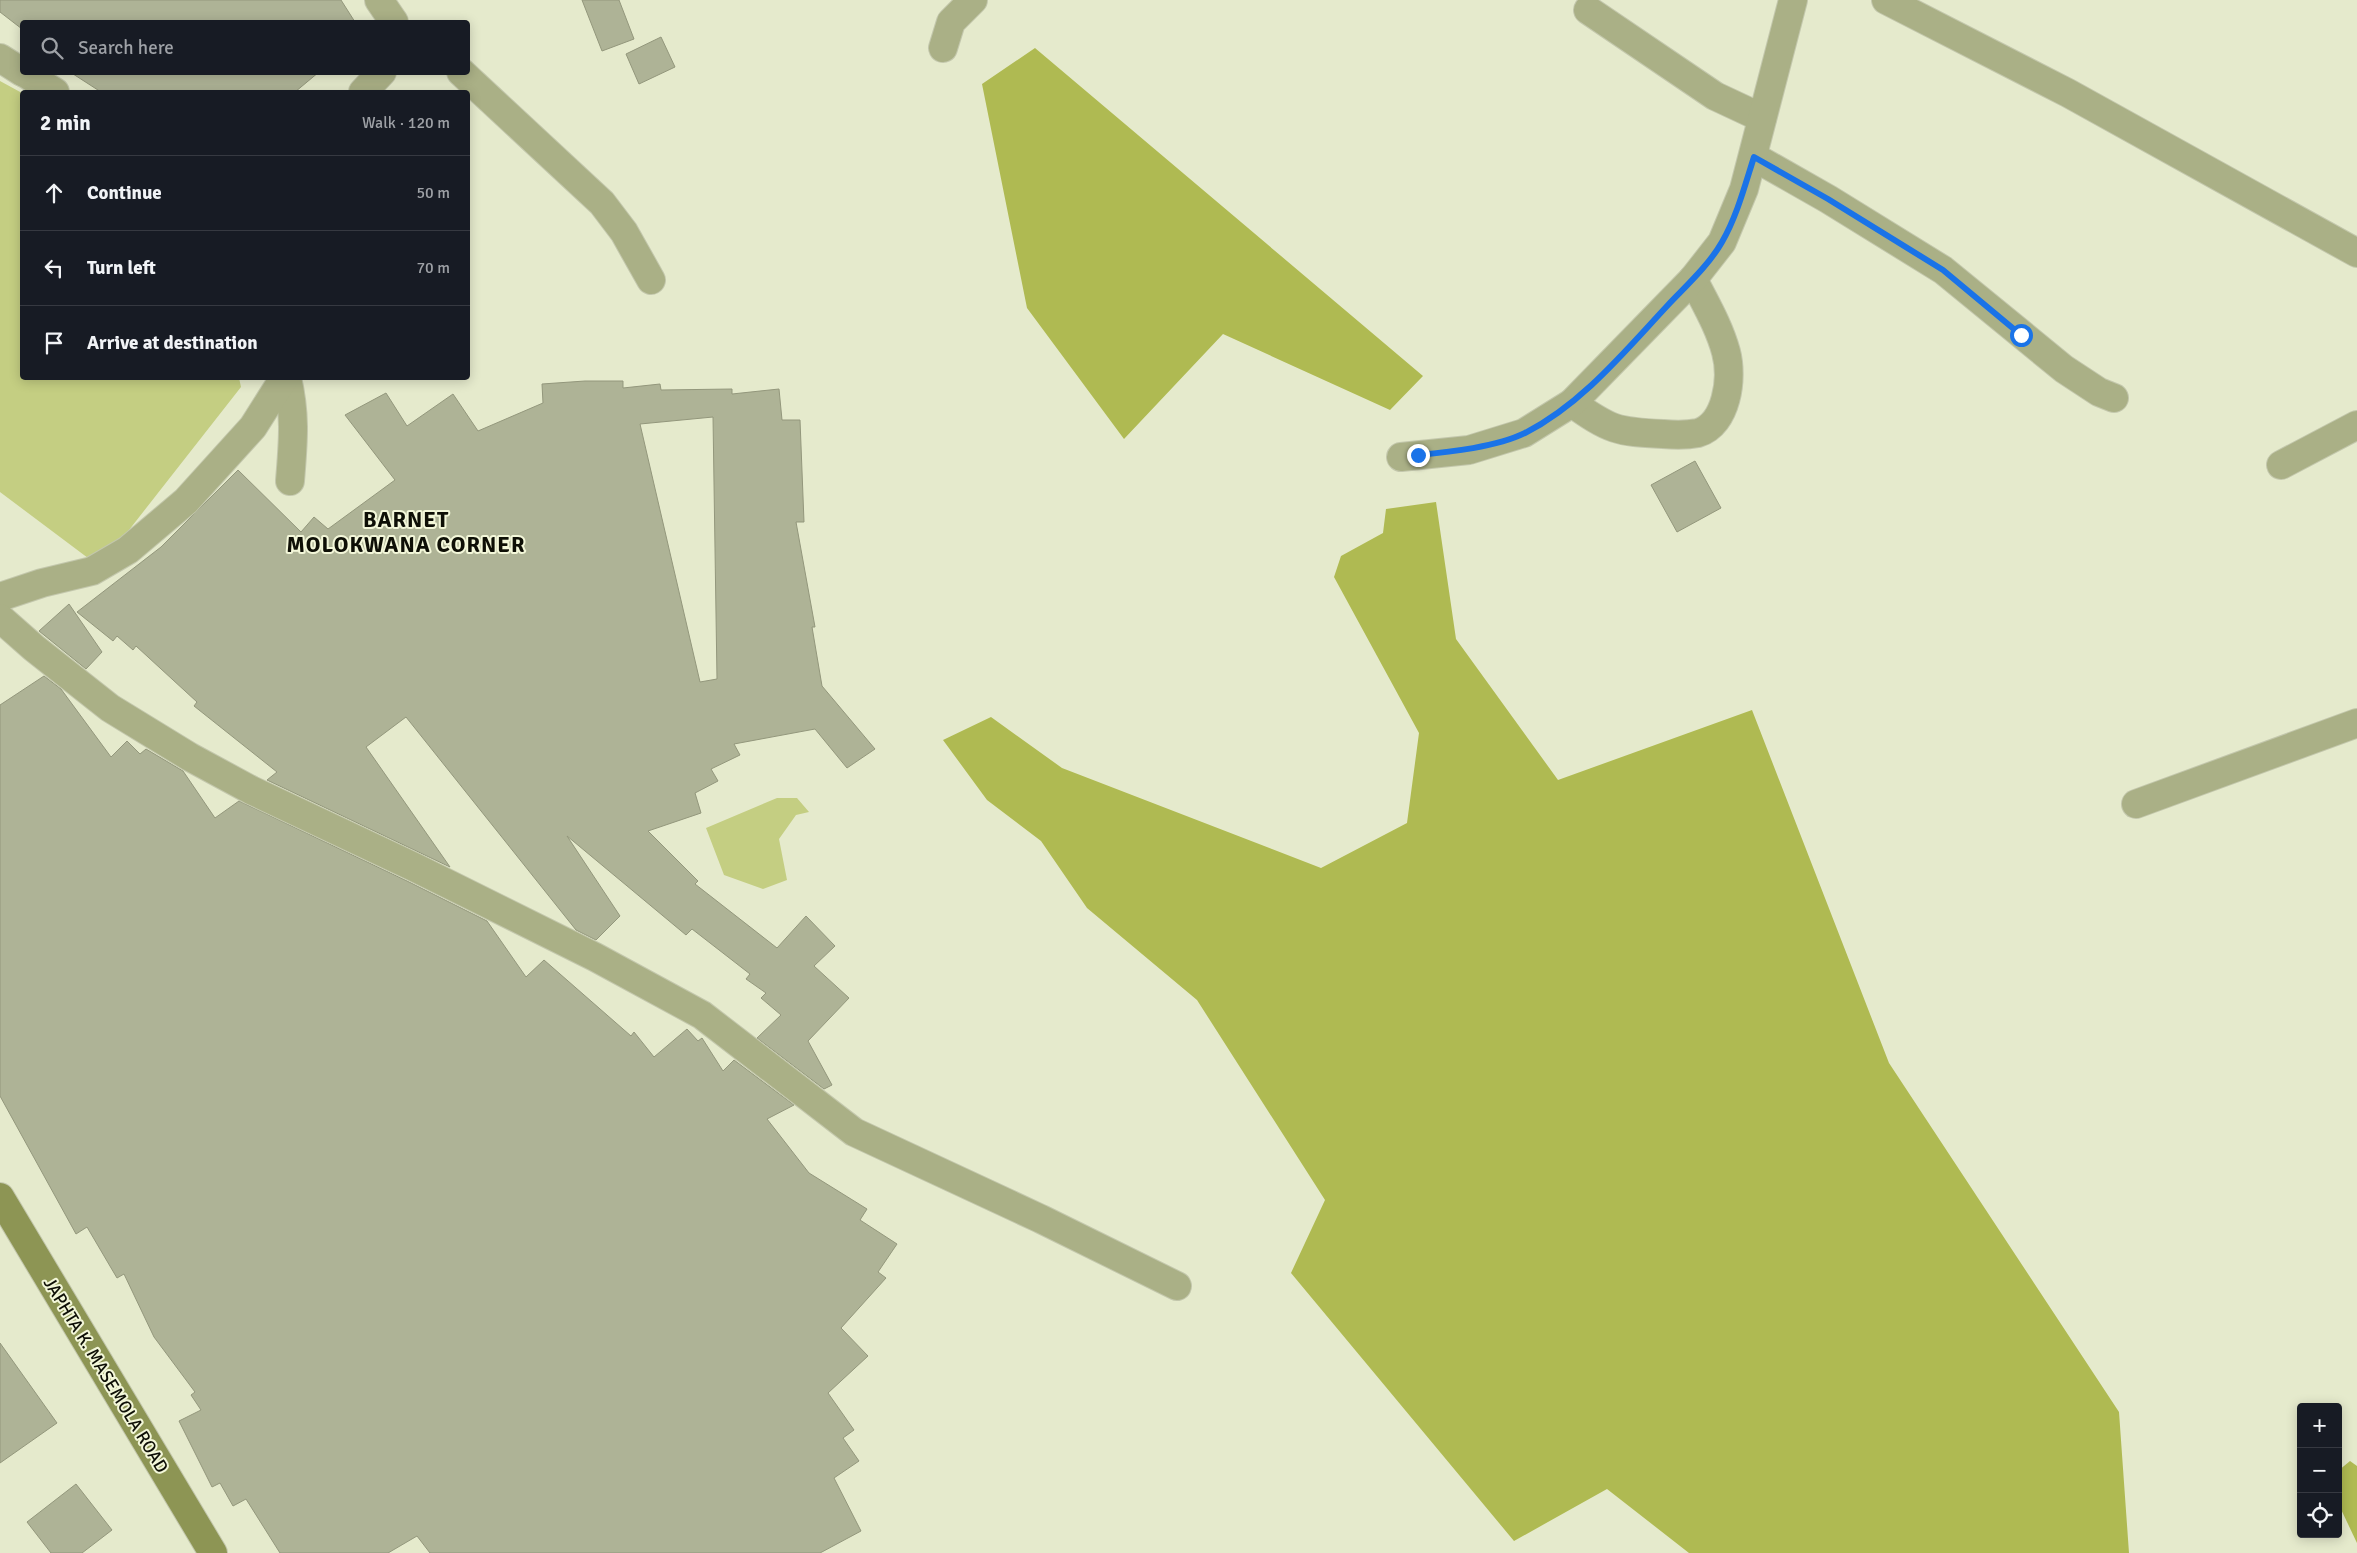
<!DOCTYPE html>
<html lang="en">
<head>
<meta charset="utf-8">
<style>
  :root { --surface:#171b24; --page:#20242c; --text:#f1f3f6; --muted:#9ea1a6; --line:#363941 }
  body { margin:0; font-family:Signika,sans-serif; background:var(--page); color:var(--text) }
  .controls { position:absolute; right:15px; bottom:15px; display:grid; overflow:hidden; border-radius:5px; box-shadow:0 2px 12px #0003 }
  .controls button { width:45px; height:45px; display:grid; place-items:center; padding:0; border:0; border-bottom:1px solid var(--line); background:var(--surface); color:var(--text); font:25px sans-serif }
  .stop { position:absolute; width:15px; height:15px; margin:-11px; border:4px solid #1a73e8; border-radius:50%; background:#fff }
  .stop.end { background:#1a73e8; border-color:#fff; box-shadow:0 1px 5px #0008 }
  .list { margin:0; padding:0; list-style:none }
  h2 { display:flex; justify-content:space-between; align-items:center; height:65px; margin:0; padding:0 20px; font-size:21px }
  h2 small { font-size:16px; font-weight:400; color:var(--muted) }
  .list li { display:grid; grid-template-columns:32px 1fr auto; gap:15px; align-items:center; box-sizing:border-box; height:75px; padding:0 20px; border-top:1px solid var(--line) }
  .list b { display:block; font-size:19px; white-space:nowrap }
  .list em { font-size:16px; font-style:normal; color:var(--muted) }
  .icon { flex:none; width:28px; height:28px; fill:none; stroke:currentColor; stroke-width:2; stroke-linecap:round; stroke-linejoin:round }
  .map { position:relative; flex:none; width:2357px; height:1553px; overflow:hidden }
  .search { position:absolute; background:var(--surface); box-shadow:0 2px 12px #0003; left:20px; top:20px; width:450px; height:55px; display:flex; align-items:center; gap:12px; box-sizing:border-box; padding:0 18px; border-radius:5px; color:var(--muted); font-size:19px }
  .panel { position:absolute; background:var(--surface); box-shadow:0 2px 12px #0003; left:20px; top:90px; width:450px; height:290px; border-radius:5px }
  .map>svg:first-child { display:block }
  .green { fill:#c4ce82 }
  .forest { fill:#afba52 }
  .building { fill:#aeb396; stroke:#93977c; fill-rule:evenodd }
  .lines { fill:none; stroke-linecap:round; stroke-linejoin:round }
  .minor-casing { stroke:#c3c7ac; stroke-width:30 }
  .secondary-casing { stroke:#c3c7ac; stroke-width:30 }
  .minor { stroke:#aab086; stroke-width:28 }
  .secondary { stroke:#8d9554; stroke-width:28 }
  .route { stroke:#1a73e8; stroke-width:6 }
  .labels { text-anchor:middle; stroke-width:4; stroke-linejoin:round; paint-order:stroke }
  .street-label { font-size:18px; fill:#0e0f06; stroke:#f3f7d9 }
  .district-label { font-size:22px; font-weight:bold; letter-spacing:1px; fill:#0e0f06; stroke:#f3f7d9 }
</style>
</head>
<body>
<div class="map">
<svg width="2357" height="1553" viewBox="0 0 2357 1553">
  <rect width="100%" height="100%" fill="#e5eacc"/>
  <g class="green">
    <path d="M0,81L22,93V378H239L241,387L100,567L0,492Z"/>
    <path d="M777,798H797L809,812L796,815L779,839L787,880L763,889L724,875L706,828Z"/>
  </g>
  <g class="forest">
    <path d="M1035,48L1423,376L1390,410L1223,334L1124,439L1027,308L982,84Z"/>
    <path d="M1436,502L1456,639L1558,780L1752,710L1889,1063L2119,1412L2129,1553H1689L1607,1489L1514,1541L1291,1273L1325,1200L1197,1000L1087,908L1041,841L987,800L943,740L991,717L1062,768L1321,868L1407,823L1419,733L1334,577L1341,556L1383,533L1386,509Z"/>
    <path d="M2350,1461L2357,1466V1543L2338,1503V1471Z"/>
  </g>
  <g class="building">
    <path d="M0,0H341L355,22H22V29L0,12Z"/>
    <path d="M582,0H619L634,39L602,51Z"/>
    <path d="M661,37L675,67L639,84L626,54Z"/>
    <path d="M70,72H319L295,92H101Z"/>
    <path d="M585,381H623V388L660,384L661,390L732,389V394L779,389L782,420H800L804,522H796L815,627H812L822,686L875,749L847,768L815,729L734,744L740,755L711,769L718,781L695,793L701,813L648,831L698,881L695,884L777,948L806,916L835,946L814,966L849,998L808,1041L832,1085L824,1089L757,1038L781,1015L761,998L766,993L746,979L750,974L692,929L686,935L567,836L620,916L596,940L576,930L406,717L366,747L450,867L267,780L277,772L194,706L197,702L136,646L133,650L117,636L113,641L77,612L161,547L238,470L301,532L314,517L328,529L395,480L345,415L386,393L407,426L453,394L478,431L543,403L542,384ZM713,417L717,679L700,682L640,424Z"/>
    <path d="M1695,461L1721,508L1677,532L1651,485Z"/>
    <path d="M69,604L102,652L86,669L39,631Z"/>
    <path d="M44,676L61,689L111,757L127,741L140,754L146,749L183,771L215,818L239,801L407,881L487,921L526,977L544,960L631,1036L634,1032L654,1057L687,1029L698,1041L702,1038L723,1071L734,1060L794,1105L767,1119L809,1173L867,1209L860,1220L897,1244L878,1272L886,1278L841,1328L868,1356L828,1393L854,1430L843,1438L859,1461L834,1478L861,1531L820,1553H430L417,1536L388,1553H280L246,1499L233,1506L220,1483L212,1487L179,1421L201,1410L191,1395L195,1392L154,1337L124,1274L117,1278L87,1227L76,1234L0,1096V705Z"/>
    <path d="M0,1343L57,1423L0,1463Z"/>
    <path d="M76,1484L112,1530L82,1553H51L27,1522Z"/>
  </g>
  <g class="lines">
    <defs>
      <g id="minor">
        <path d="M379,0L394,22"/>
        <path d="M1886,0L2068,93L2357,253"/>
        <path d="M1588,10L1715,96L1762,118"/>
        <path d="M943,48L951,22L973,0"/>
        <path d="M0,58L22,72"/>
        <path d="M23,72L55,92"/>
        <path d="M461,72L602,203L624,232L651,280"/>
        <path d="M363,92L382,72"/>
        <path d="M1754,157L1828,199L1943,270L2064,369L2099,392L2114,398"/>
        <path d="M287,378C296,416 293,443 290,481"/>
        <path d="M1572,403C1610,430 1617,432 1663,434C1674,435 1688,435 1698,433C1727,424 1733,378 1726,352C1719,326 1705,303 1693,279"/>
        <path d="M1401,457L1469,450L1524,433L1572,403L1693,279L1722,242L1744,189L1793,0"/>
        <path d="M2281,465L2357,425"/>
        <path d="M0,597L42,583L92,571L128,550L186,501L253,427L284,378"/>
        <path d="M0,618L34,648L110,708L190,757L251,790L414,867L595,957L702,1015L854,1132L1041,1219L1177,1286"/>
        <path d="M2136,804L2357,723"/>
      </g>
      <path id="secondary" d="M0,1197L213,1553"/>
    </defs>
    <use href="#minor" class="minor-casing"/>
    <use href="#secondary" class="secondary-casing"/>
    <use href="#minor" class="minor"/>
    <use href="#secondary" class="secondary"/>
  </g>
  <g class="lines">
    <path class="route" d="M1418,455C1450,452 1497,447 1525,433C1582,404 1625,351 1668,305C1686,286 1709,265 1722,242C1737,216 1745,185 1754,157L1828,199L1943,270L2021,335"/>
  </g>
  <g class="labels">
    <g class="street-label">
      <text transform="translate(106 1375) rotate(59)" y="6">JAPHTA K. MASEMOLA ROAD</text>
    </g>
    <g class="district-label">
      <text x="406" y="527">BARNET<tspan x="406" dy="25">MOLOKWANA CORNER</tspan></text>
    </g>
  </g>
</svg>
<div class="controls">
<button>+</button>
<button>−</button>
<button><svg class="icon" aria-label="locate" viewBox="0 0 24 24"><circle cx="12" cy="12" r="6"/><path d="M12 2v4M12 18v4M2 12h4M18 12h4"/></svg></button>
</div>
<div class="stop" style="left:2021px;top:335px"></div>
<div class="stop end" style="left:1418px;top:455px"></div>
<div class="search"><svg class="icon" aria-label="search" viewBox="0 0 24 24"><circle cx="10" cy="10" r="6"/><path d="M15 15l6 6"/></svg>Search here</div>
<section class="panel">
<h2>2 min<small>Walk · 120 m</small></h2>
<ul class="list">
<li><svg class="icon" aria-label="ahead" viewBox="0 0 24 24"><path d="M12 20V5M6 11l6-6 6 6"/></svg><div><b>Continue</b></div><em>50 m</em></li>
<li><svg class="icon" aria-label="left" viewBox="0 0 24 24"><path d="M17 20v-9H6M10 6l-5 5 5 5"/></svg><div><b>Turn left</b></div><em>70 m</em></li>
<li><svg class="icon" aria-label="arrive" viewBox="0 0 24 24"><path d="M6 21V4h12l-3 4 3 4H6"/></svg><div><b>Arrive at destination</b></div></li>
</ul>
</section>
</div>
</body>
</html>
